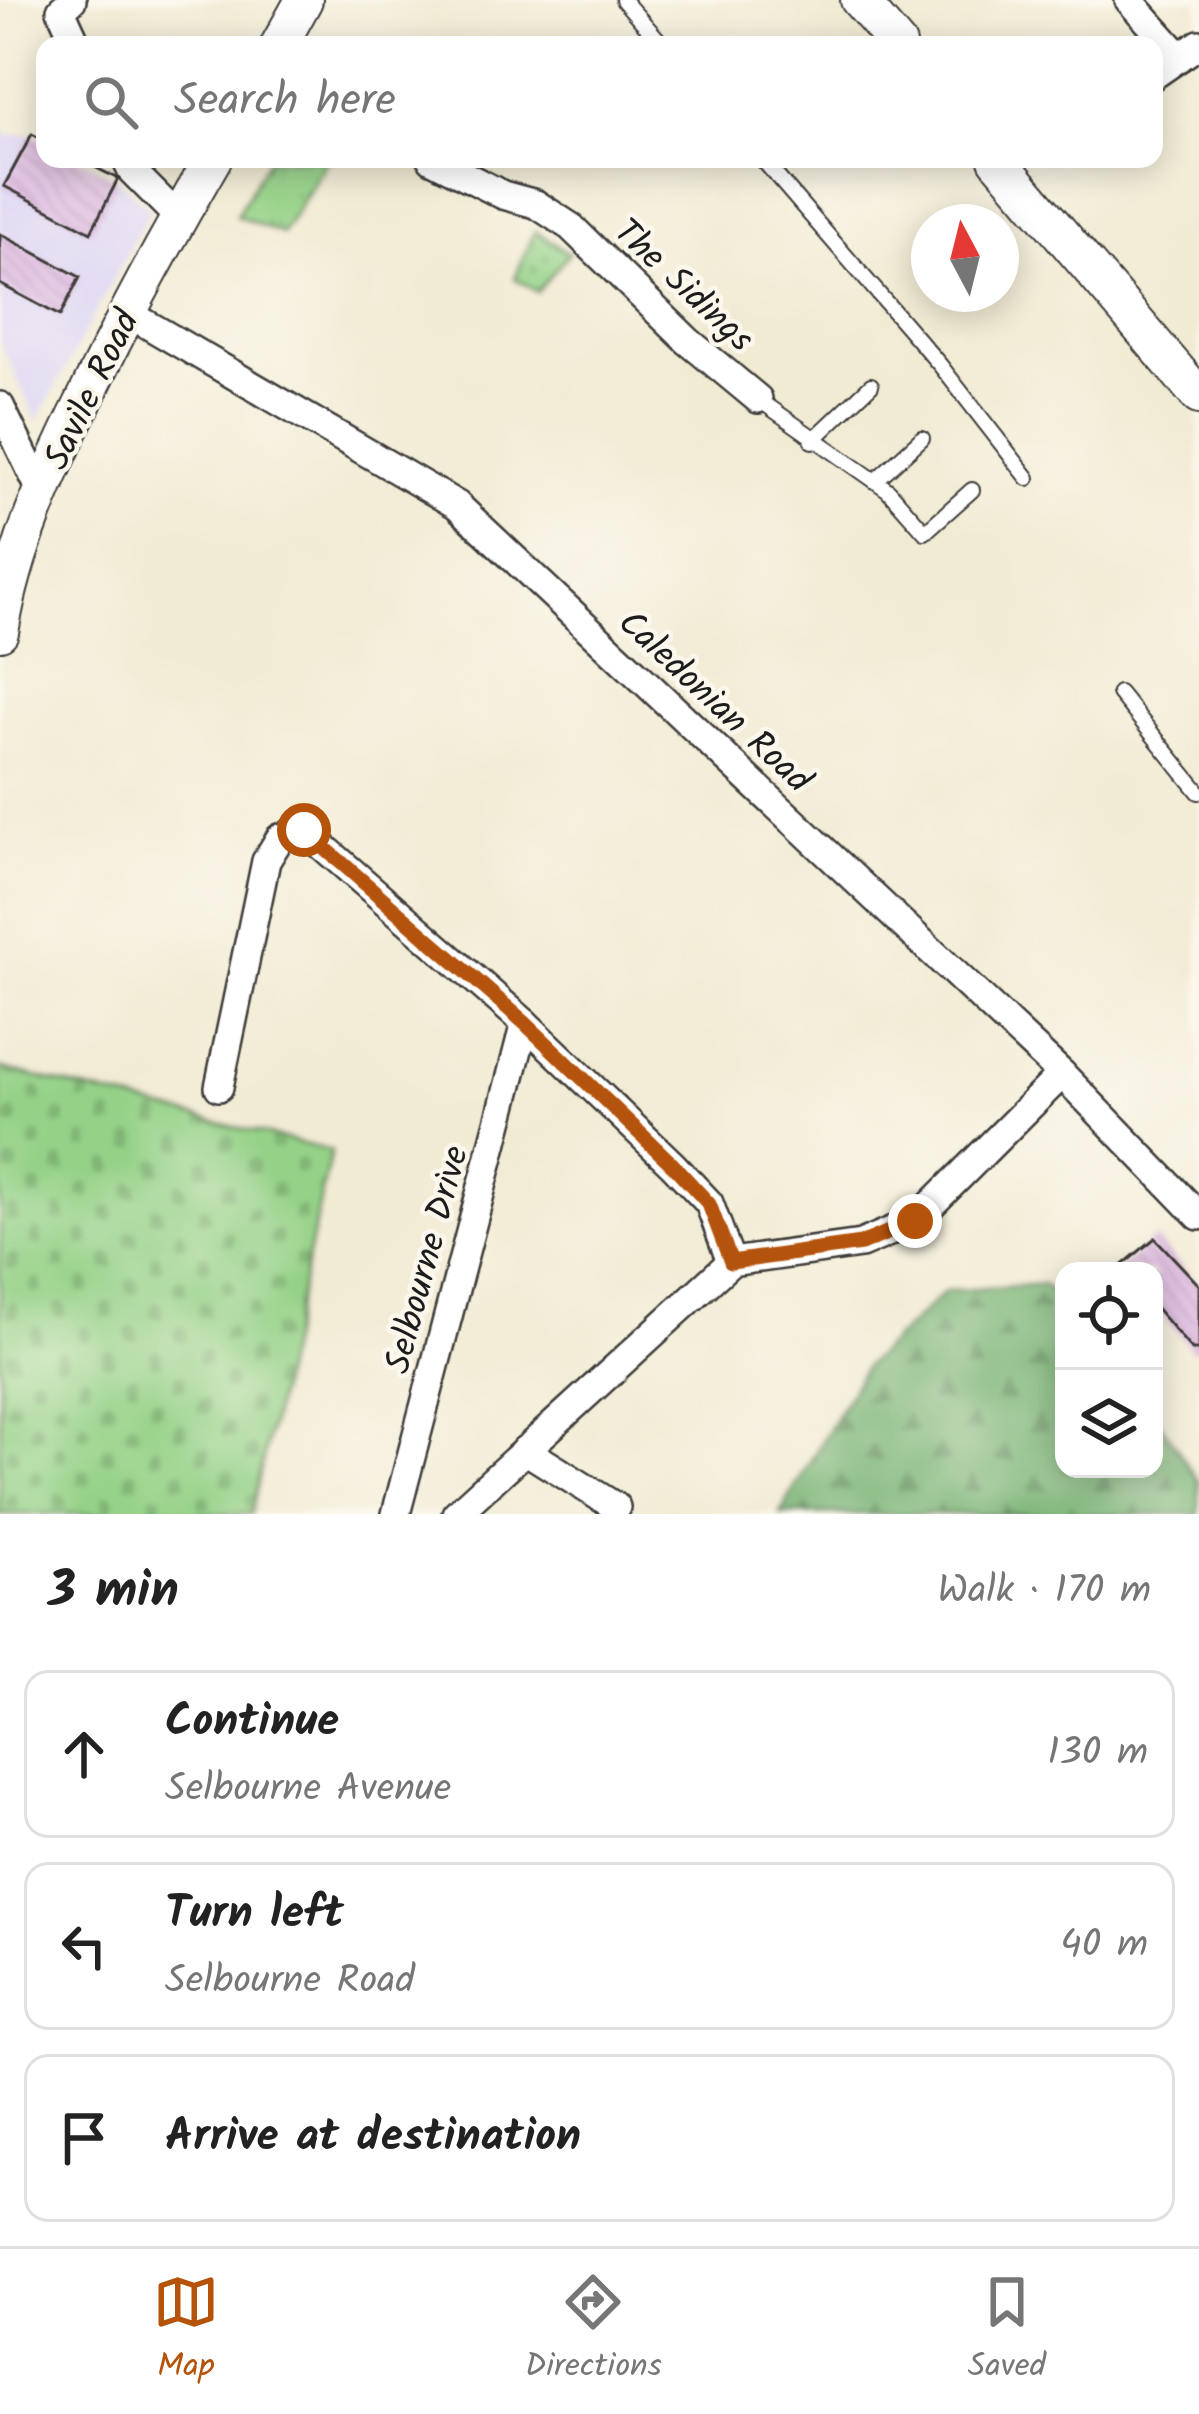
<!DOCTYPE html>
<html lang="en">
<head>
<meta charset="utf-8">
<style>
  :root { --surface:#fff; --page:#f6f6f6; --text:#222; --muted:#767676; --line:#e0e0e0; --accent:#b45309 }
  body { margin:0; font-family:Kalam,sans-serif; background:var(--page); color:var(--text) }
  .controls { position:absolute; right:36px; bottom:36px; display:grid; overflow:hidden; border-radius:24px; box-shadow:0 6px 30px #0003 }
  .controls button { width:108px; height:108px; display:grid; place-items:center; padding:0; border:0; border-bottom:3px solid var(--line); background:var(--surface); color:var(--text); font:60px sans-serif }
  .compass { position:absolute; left:911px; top:204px; width:108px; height:108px; border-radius:50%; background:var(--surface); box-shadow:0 6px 30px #0003; rotate:353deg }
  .stop { position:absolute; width:36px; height:36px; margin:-27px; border:9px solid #b45309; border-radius:50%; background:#fff }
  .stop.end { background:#b45309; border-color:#fff; box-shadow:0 3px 12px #0008 }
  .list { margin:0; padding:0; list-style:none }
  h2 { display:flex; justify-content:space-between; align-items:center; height:156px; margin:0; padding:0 48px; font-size:51px }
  h2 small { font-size:39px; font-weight:400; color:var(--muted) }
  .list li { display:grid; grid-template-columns:78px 1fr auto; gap:36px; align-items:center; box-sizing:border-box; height:168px; margin:0 24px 24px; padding:0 24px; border:3px solid var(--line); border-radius:24px }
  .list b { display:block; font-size:45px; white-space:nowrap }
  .list p { margin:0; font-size:39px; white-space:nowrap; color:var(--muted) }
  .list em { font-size:39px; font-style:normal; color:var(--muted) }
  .icon { flex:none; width:66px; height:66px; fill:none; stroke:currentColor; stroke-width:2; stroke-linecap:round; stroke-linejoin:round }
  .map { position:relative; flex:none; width:1199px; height:1514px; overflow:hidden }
  .search { position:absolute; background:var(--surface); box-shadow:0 6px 30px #0003; left:36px; right:36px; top:36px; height:132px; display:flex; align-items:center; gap:30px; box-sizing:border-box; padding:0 42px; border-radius:24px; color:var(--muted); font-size:45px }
  .sheet { height:732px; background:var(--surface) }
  nav { display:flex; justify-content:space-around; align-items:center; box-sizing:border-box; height:168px; border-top:3px solid var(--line); background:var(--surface); font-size:33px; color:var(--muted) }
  nav a { display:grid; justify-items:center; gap:6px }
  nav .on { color:var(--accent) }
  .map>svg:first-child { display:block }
  .built { fill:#ddd5f6 }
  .grass { fill:url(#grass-tufts); stroke:#587752; stroke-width:3 }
  .forest { fill:url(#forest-firs); stroke:#4a6848; stroke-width:3 }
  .cemetery { fill:url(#cemetery-stones); stroke:#587752; stroke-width:3 }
  .park { fill:url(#park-dots); stroke:#587752; stroke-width:3 }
  .building { fill:url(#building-back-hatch) }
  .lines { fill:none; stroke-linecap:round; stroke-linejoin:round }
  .lane-casing { stroke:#3c3b38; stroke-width:18 }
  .street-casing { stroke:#3c3b38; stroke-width:32 }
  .secondary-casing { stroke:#3c3b38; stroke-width:40 }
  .lane { stroke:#fff; stroke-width:14 }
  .street { stroke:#fff; stroke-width:27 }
  .secondary { stroke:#fff; stroke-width:36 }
  .route { stroke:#b45309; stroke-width:15 }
  .labels { text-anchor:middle; stroke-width:9; stroke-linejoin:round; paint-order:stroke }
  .street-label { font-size:36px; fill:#1c1c1c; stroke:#fbf7ec }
</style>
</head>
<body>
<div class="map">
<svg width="1199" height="1514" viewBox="0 0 1199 1514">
  <defs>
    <pattern id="grass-tufts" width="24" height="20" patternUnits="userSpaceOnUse" patternTransform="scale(3)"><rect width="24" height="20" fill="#95d288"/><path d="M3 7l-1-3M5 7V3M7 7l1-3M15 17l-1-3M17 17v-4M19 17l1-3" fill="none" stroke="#80b475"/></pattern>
    <pattern id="forest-firs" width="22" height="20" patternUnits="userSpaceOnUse" patternTransform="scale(3)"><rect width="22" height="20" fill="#78b474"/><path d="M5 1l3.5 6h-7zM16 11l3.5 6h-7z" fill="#62925e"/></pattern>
    <pattern id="cemetery-stones" width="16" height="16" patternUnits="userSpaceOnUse" patternTransform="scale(3)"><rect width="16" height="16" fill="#95d288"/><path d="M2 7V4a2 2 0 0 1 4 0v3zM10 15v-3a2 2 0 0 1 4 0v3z" fill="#80b475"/></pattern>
    <pattern id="park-dots" width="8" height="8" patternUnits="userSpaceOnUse" patternTransform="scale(3)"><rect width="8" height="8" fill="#95d288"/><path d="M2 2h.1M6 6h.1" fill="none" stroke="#80b475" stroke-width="1.8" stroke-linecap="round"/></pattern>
    <pattern id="building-back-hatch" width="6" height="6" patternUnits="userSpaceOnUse" patternTransform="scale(3)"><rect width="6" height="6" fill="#dab1e0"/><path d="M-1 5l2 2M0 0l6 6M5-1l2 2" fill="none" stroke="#ba98c0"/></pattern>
  </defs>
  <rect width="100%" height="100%" fill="#fbf7ec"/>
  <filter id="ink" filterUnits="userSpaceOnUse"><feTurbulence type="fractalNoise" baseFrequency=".00833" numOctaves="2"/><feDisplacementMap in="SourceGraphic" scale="24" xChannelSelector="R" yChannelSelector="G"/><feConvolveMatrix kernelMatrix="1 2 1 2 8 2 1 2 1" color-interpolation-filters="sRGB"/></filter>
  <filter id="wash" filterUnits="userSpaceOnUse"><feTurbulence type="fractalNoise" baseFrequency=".004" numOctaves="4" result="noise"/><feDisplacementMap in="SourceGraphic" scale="48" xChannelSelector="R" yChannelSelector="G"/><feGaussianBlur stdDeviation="2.7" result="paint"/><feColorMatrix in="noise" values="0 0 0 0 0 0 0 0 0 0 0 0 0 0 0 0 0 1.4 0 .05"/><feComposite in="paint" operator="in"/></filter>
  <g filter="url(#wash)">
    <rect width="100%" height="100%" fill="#f2ebd4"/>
    <path class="built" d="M0,127L8,135L32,134L45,141V159H79L118,179L150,210L37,422L0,342Z"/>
    <path class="grass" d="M268,159H328L282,234L236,216Z"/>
    <path class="forest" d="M1043,1284L1064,1305V1469H1154V1414L1199,1482V1514H780L865,1366L946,1291Z"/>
    <path class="cemetery" d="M0,1068L331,1151L251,1514H0Z"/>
    <path class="park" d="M535,231L569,253L537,292L515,278Z"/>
    <g id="blocks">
      <g class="building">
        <path d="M32,134L45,141V159H79L118,179L91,232L4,186Z"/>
        <path d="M0,234L80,277L60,316L0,284Z"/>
        <path d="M1155,1238L1199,1285V1350H1192L1154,1306V1271H1123L1120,1267Z"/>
      </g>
    </g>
  </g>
  <g filter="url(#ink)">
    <use href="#blocks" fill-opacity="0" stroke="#3c3b38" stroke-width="3"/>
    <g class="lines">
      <defs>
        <g id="lane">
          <path d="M623,0L663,45"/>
          <path d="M762,159L940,365L1028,478"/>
          <path d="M758,399L888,490L925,532L972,490"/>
          <path d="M812,441L871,385"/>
          <path d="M875,481L922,438"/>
          <path d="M1119,693L1199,792"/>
        </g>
        <g id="street">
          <path d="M72,0L61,10L77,45"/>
          <path d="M1129,0L1180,57"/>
          <path d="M1154,75L1199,44"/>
          <path d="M126,159L131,170L179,218"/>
          <path d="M432,159L503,195L536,204L571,227L688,341L758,399"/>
          <path d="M126,312L457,505L1062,1074L1199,1216"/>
          <path d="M0,406L41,491"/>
          <path d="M219,1087L266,861L280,838L304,830L525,1023L673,1165L709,1203L731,1262"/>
          <path d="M525,1450L616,1507"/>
          <path d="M396,1514L525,1023"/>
          <path d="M456,1514L731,1262L861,1244L915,1221L1062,1074"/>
        </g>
        <g id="secondary">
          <path d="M859,0L898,45"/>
          <path d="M279,45L304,0"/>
          <path d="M997,159L1199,396"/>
          <path d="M0,632C14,549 47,477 84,401C123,318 167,238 213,159"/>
        </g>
      </defs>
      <use href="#lane" class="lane-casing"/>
      <use href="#street" class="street-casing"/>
      <use href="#secondary" class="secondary-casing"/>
      <use href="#lane" class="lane"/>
      <use href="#street" class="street"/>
      <use href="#secondary" class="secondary"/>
    </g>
  </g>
  <g class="lines" filter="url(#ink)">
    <path class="route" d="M304,830L525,1023L673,1165L709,1204L731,1262L861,1244L915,1221"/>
  </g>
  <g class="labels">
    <g class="street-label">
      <text transform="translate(685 284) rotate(43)" y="13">The Sidings</text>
      <text transform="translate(90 389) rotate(-64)" y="13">Savile Road</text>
      <text transform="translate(716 700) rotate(43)" y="13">Caledonian Road</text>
      <text transform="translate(425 1259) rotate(-75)" y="13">Selbourne Drive</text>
    </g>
  </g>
</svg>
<div class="controls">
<button><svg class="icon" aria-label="locate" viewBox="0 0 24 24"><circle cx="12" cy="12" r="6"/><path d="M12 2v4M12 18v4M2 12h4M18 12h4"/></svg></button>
<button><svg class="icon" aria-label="layers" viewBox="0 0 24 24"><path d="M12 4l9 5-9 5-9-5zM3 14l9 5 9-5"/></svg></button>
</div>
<svg class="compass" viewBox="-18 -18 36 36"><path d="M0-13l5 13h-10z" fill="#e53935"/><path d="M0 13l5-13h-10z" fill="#767676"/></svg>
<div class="stop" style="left:304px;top:830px"></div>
<div class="stop end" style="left:915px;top:1221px"></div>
<div class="search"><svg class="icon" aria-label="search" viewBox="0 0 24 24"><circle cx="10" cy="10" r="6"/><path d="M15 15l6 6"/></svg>Search here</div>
</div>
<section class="sheet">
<h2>3 min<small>Walk · 170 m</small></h2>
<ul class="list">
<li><svg class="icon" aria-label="ahead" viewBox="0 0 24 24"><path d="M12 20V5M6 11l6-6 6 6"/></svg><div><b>Continue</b><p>Selbourne Avenue</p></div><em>130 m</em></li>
<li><svg class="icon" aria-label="left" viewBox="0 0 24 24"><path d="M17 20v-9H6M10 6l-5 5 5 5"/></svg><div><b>Turn left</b><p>Selbourne Road</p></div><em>40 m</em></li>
<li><svg class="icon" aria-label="arrive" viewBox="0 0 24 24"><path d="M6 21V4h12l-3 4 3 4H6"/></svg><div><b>Arrive at destination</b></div></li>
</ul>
</section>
<nav>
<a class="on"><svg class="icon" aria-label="map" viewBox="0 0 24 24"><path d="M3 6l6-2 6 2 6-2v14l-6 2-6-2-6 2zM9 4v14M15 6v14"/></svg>Map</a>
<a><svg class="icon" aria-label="directions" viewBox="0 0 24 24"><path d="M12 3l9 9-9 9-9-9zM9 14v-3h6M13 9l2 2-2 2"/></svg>Directions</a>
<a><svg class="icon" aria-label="saved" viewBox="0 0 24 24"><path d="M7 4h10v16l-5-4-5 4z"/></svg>Saved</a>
</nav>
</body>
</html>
